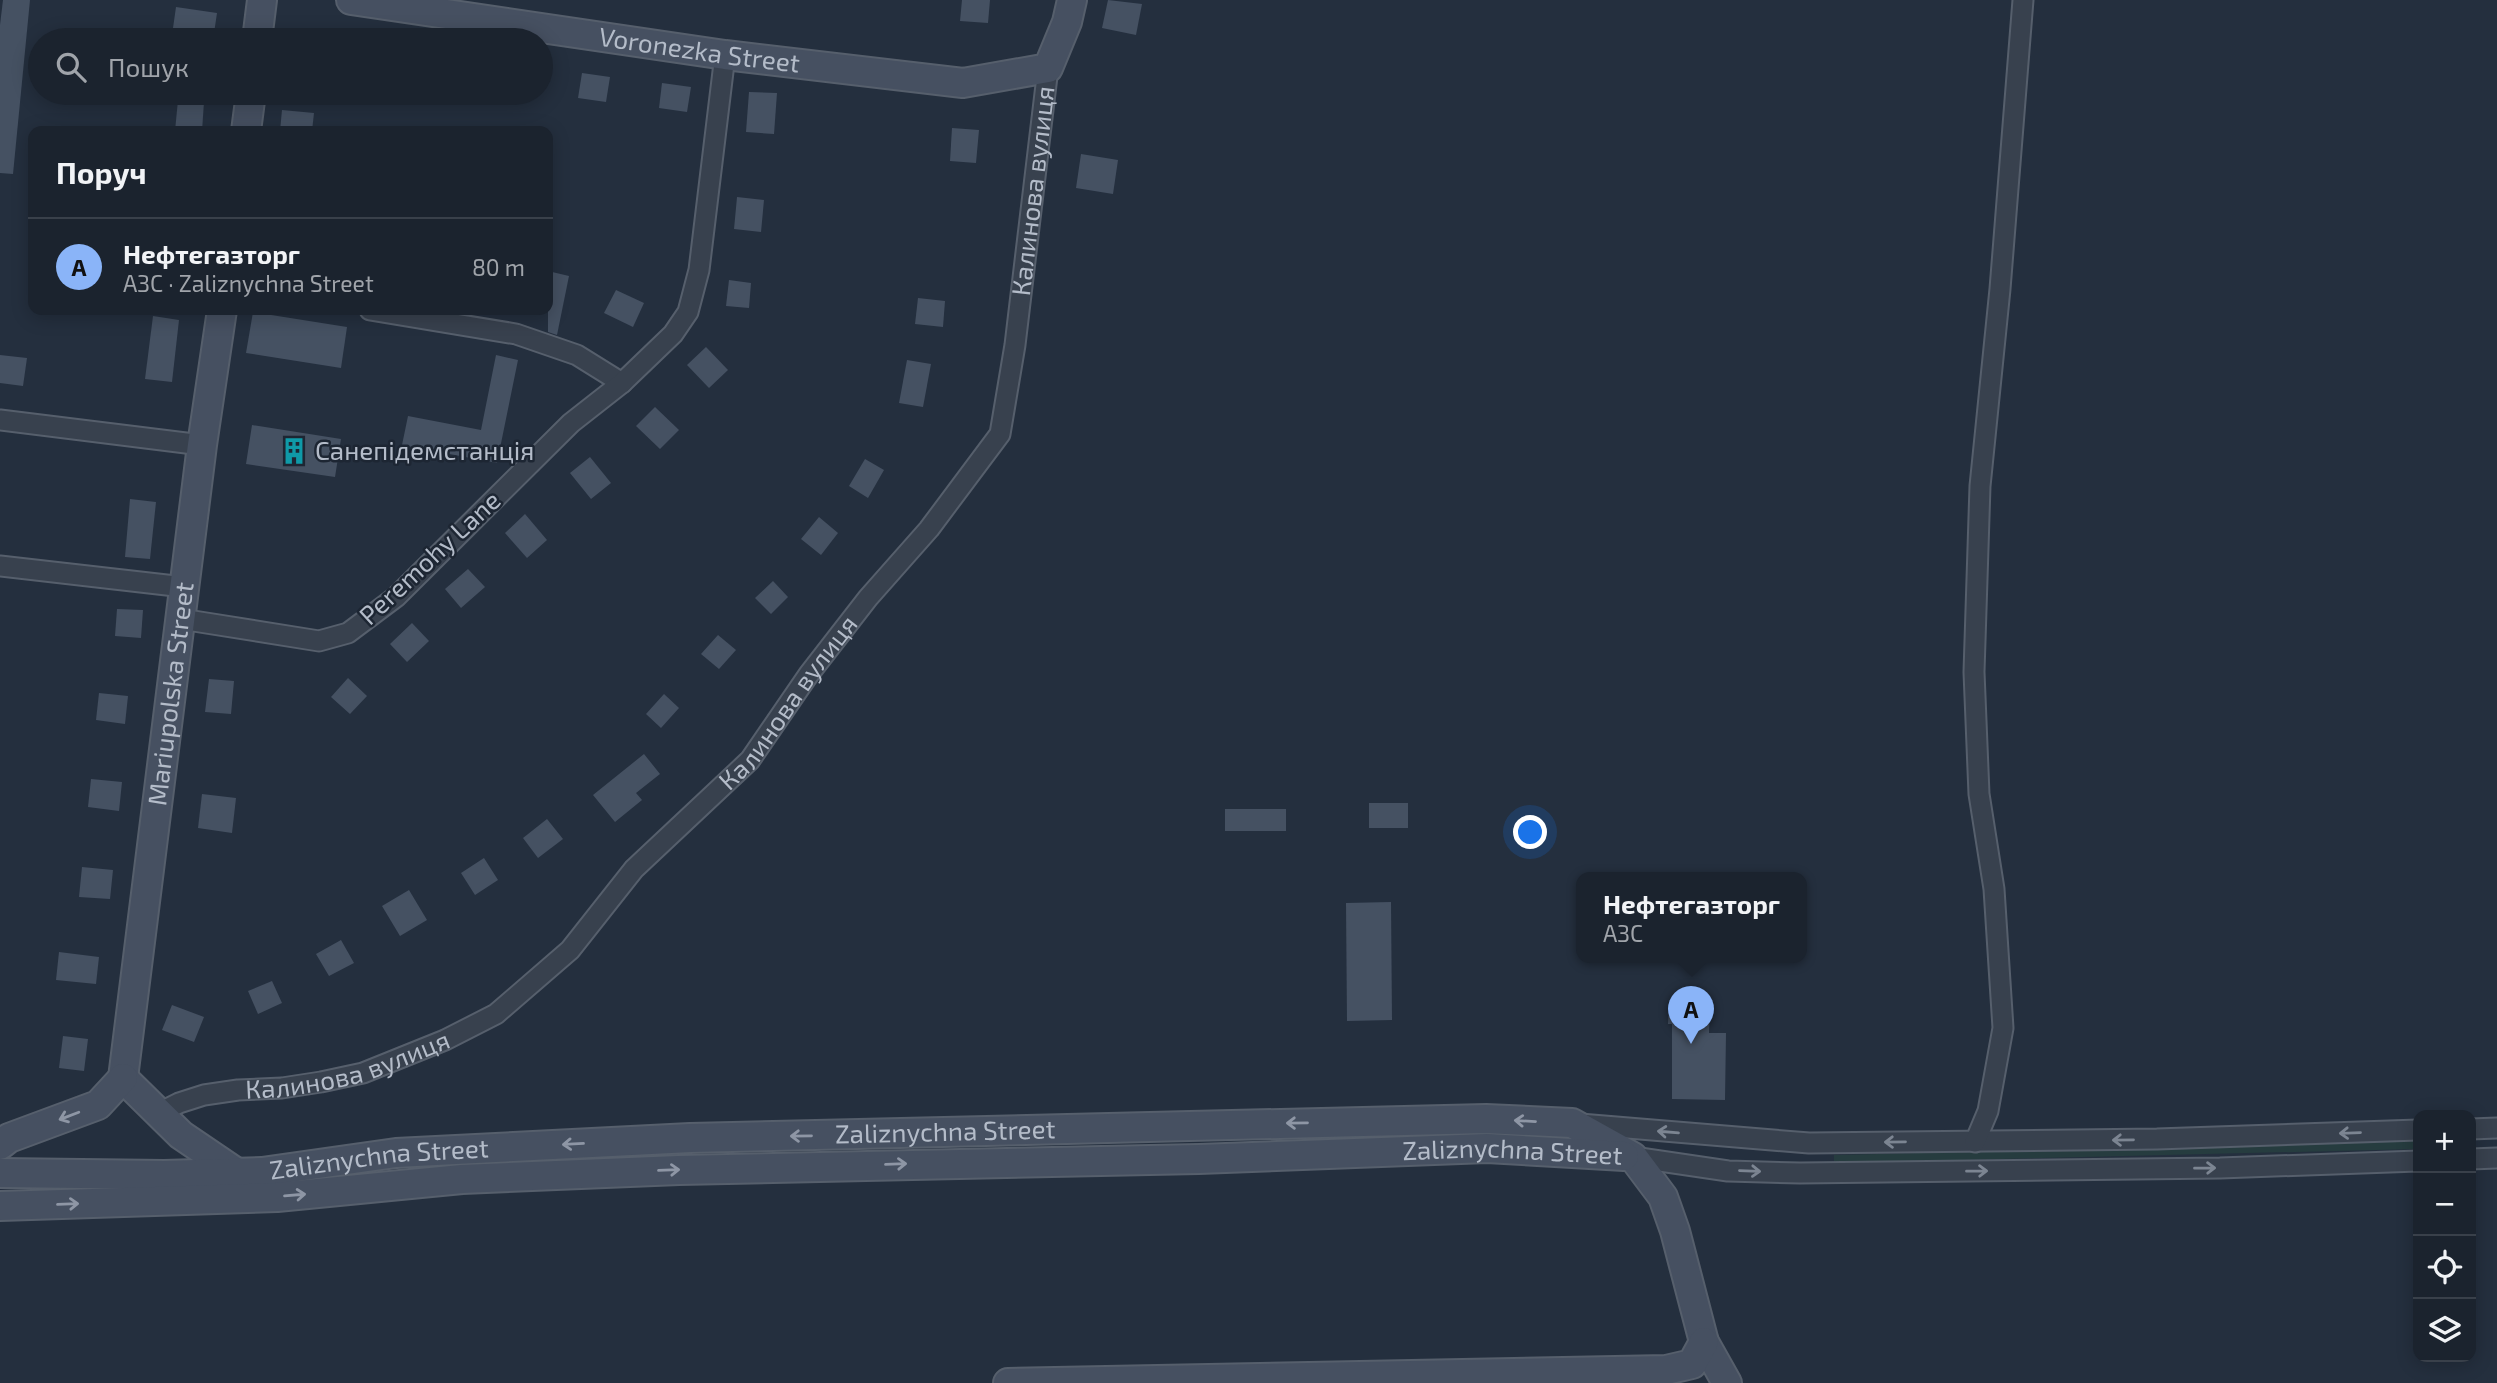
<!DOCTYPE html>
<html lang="uk">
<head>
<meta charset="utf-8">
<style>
  :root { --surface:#1b232e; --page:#282f3a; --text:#f1f3f6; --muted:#a0a4aa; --line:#39404a; --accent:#8ab4f8 }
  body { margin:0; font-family:"Exo 2",sans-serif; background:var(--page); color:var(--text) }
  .controls { position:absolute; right:21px; bottom:21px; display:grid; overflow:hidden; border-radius:14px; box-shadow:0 4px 18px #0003 }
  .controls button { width:63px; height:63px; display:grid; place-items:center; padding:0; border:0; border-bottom:2px solid var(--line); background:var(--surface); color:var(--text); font:35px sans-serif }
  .you { position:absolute; left:1531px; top:833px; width:24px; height:24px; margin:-18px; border:5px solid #fff; border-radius:50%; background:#1a73e8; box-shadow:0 0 0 10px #1a73e833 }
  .badge { display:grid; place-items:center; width:46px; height:46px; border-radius:50%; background:var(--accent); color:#111; font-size:23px; font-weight:700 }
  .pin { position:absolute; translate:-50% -58px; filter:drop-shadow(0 2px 4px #0008) }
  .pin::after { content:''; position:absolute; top:37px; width:24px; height:21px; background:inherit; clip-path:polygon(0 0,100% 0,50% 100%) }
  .popup { position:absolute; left:1576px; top:872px; width:231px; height:91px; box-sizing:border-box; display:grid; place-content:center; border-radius:14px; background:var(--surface); filter:drop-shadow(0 2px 5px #0005); font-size:23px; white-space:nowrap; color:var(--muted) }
  .popup b { font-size:26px; color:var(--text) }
  .popup::after { content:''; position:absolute; left:50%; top:100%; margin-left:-14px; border:14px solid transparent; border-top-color:var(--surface) }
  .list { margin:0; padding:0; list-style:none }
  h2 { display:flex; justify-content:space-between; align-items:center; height:91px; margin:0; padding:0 28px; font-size:30px }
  h2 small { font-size:23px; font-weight:400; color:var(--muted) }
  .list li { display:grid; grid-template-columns:46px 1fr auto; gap:21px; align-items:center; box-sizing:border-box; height:98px; padding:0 28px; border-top:2px solid var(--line) }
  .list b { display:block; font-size:26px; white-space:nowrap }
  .list p { margin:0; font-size:23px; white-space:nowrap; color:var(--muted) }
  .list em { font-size:23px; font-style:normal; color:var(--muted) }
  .icon { flex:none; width:38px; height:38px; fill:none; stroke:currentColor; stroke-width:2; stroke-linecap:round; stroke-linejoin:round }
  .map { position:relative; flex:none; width:2497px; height:1383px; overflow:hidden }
  .search { position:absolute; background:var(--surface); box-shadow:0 4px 18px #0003; left:28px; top:28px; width:525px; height:77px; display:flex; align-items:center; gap:18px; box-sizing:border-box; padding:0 24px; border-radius:38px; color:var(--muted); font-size:26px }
  .panel { position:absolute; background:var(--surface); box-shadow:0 4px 18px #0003; left:28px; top:126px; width:525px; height:189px; border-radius:14px }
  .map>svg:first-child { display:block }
  .green { fill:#263c3f }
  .building { fill:#455162 }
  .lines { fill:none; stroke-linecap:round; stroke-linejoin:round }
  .street-casing { stroke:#565f6c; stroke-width:23 }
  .secondary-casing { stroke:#565f6c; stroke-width:32 }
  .street { stroke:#38414e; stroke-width:19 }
  .secondary { stroke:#465061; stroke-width:28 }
  .oneway { stroke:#8e96a5 }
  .oneway2 { stroke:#7c8592 }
  .labels { text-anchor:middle; stroke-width:5; stroke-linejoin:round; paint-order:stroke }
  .street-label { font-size:26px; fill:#b4bcc9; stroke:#1d2633 }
  .poi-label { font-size:26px; fill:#b4bcc9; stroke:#1d2633; text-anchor:start }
</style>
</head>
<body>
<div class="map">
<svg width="2497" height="1383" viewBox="0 0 2497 1383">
  <rect width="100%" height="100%" fill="#242f3e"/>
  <path class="green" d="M2418,1141V1149L1834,1163V1155Z"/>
  <g class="building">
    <path d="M3,0H30L13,174L0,173V25Z"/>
    <path d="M962,0H990L988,23L960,21Z"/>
    <path d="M1108,0L1142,4L1136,35L1102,28Z"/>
    <path d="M176,7L217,13L213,40H187V37L172,35Z"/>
    <path d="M582,73L610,77L606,102L578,98Z"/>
    <path d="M662,83L691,87L687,112L659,108Z"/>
    <path d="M749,92L777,93L774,134L746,132Z"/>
    <path d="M178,100L204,102L202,131H175Z"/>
    <path d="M282,110L314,113L312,131H280Z"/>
    <path d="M952,128L979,130L976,163L950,161Z"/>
    <path d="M1081,154L1118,160L1113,194L1076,188Z"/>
    <path d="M737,197L764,200L761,232L734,229Z"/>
    <path d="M548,271L569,276L557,335L548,332Z"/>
    <path d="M729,280L751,283L749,308L726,306Z"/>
    <path d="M616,290L644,303L633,327L604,313Z"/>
    <path d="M918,298L945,301L943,327L915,324Z"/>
    <path d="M253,312L347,327L341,368L246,353Z"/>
    <path d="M153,316L179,320L172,382L145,379Z"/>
    <path d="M706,347L728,370L709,388L687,365Z"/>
    <path d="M0,355L27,358L23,386L0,383Z"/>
    <path d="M496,355L518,360L497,463L402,445L408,416L481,430Z"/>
    <path d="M907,360L931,364L923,407L899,403Z"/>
    <path d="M655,407L679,430L660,449L636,426Z"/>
    <path d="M252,425L341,439L335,477L246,464Z"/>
    <path d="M590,457L611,483L591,499L570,473Z"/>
    <path d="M865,459L884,470L868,498L849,486Z"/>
    <path d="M130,499L156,502L150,559L125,557Z"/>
    <path d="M525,514L547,540L527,558L505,533Z"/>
    <path d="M819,517L838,533L821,555L801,539Z"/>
    <path d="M468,569L485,587L461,608L445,589Z"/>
    <path d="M773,581L788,597L771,614L755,598Z"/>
    <path d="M117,609L143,610L141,638L115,636Z"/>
    <path d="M412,623L429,641L407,662L390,644Z"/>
    <path d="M718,635L736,650L719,669L701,654Z"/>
    <path d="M348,678L367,696L350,714L331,697Z"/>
    <path d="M209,679L234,681L231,714L205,712Z"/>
    <path d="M99,693L128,696L125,724L96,720Z"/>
    <path d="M664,694L679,708L661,728L646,714Z"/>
    <path d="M644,754L660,774L636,793L642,800L615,822L593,795Z"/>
    <path d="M91,779L122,782L119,811L88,807Z"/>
    <path d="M202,794L236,798L232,833L198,828Z"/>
    <rect x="1369" y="803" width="39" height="25"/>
    <rect x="1225" y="809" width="61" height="22"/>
    <path d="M547,819L563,839L538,858L523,838Z"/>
    <path d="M484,858L498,880L475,895L461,873Z"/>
    <path d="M82,867L113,870L110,899L79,897Z"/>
    <path d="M409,890L427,920L400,936L382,906Z"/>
    <path d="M1391,902L1392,1020L1347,1021L1346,903Z"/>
    <path d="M341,940L354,963L329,976L316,954Z"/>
    <path d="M59,952L99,957L96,984L56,980Z"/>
    <path d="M272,981L282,1003L258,1014L248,991Z"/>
    <path d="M172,1005L204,1017L194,1042L162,1030Z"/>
    <path d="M1669,1005L1710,1006L1709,1033H1726L1725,1100L1672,1099V1024H1668Z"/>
    <path d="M63,1036L88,1039L84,1071L59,1068Z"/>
  </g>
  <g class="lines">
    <defs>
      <g id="street">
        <path d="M370,310L516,334L577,355L622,383"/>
        <path d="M0,420L202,445"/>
        <path d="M0,566L184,587"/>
        <path d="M181,619L319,641L348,633L396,597L571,423L622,383L673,334L688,312L699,270L725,55"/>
        <path id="s1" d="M159,1113L179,1103L204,1095L238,1090L282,1088L321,1082L363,1073L445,1040L496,1014L570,950L634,869L750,760L809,674L868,598L929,529L1000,434L1015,345L1048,68"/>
        <path d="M1580,1124L1809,1143L2157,1139L2418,1130"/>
        <path d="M2471,1129L2497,1128"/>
        <path d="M1975,1142L1988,1111L2003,1028L1994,889L1979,794L1974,672L1980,486L2000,289L2023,0"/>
        <path d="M1633,1157L1728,1171L1800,1173L2220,1168L2418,1161"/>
        <path d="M2471,1159L2497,1158"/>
      </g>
      <g id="secondary">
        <path id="s2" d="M351,0L725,55L963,83L1048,68L1067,22L1072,0"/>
        <path d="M257,40L262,0"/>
        <path d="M246,131L251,93"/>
        <path id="s3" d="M123,1078L202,445L222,310"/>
        <path d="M123,1078L181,1135L237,1173"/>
        <path d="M0,1145L9,1138L98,1105L123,1078"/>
        <path id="s4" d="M0,1173L164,1175L262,1172L396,1153L690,1138L1486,1119L1572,1123L1633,1157L1663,1197L1675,1231L1704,1342L1727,1383"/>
        <path id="s5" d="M0,1206L277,1197L462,1179L679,1170L1199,1159L1487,1148L1624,1156"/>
        <path d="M1008,1383L1666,1370L1692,1364L1704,1342"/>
      </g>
    </defs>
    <use href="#street" class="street-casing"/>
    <use href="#secondary" class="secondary-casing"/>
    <use href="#street" class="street"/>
    <use href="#secondary" class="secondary"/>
  </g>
  <defs><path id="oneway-shaft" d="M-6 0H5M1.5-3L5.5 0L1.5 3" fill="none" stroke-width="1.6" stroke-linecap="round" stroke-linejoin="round" transform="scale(1.75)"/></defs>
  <g class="oneway">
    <use href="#oneway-shaft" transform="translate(69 1116) rotate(159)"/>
    <use href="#oneway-shaft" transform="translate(1525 1121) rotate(-177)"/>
    <use href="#oneway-shaft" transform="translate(1297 1123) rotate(179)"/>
    <use href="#oneway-shaft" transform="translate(801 1136) rotate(179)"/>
    <use href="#oneway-shaft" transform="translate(573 1144) rotate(177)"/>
    <use href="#oneway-shaft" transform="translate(896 1164) rotate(-2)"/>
    <use href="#oneway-shaft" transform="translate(669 1170) rotate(-2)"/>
    <use href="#oneway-shaft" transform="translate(295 1195) rotate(-5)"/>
    <use href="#oneway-shaft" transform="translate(68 1204) rotate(-2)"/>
  </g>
  <g class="oneway2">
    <use href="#oneway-shaft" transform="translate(1668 1132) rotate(-175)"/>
    <use href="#oneway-shaft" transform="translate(2350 1133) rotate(178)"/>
    <use href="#oneway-shaft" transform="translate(2123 1140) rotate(179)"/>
    <use href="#oneway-shaft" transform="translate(1895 1142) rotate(179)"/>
    <use href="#oneway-shaft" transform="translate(2205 1168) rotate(-1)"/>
    <use href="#oneway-shaft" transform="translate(1750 1171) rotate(2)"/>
    <use href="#oneway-shaft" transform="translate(1977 1171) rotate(-1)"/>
  </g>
  <defs>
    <symbol id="building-bare" viewBox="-9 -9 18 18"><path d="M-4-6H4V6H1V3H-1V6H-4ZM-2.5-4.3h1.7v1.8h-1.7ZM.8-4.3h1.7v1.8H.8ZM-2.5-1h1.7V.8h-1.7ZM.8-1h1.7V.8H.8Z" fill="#0f9aa8" stroke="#1d2633" stroke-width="2.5" paint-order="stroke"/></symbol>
  </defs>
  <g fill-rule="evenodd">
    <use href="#building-bare" x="275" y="432" width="38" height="38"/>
  </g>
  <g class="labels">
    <g class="street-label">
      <text dy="9" stroke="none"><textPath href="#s2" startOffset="352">Voronezka Street</textPath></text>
      <text dy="9" stroke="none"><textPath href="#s1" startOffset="1372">Калинова вулиця</textPath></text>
      <text transform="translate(430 558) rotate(-43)" y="9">Peremohy Lane</text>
      <text dy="9" stroke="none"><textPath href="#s3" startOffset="387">Mariupolska Street</textPath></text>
      <text dy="9" stroke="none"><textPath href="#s1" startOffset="784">Калинова вулиця</textPath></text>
      <text dy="9" stroke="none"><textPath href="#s1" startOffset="196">Калинова вулиця</textPath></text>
      <text dy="9" stroke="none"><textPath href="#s4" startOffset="947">Zaliznychna Street</textPath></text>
      <text dy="9" stroke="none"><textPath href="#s5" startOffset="1514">Zaliznychna Street</textPath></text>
      <text dy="9" stroke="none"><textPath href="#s4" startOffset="380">Zaliznychna Street</textPath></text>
    </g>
    <g class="poi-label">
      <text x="315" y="460">Санепідемстанція</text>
    </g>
  </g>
</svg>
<div class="controls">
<button>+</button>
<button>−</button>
<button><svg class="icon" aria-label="locate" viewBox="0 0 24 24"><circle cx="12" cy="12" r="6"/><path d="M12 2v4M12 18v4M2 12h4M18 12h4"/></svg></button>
<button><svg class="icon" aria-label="layers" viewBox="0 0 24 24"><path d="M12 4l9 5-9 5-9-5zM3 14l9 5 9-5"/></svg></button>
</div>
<div class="you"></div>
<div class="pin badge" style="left:1691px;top:1044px">A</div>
<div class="popup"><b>Нефтегазторг</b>АЗС</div>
<div class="search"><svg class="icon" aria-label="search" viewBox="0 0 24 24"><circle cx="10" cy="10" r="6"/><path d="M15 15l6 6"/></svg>Пошук</div>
<section class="panel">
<h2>Поруч<small></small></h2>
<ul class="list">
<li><span class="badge">A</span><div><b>Нефтегазторг</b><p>АЗС · Zaliznychna Street</p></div><em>80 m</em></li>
</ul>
</section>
</div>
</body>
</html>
